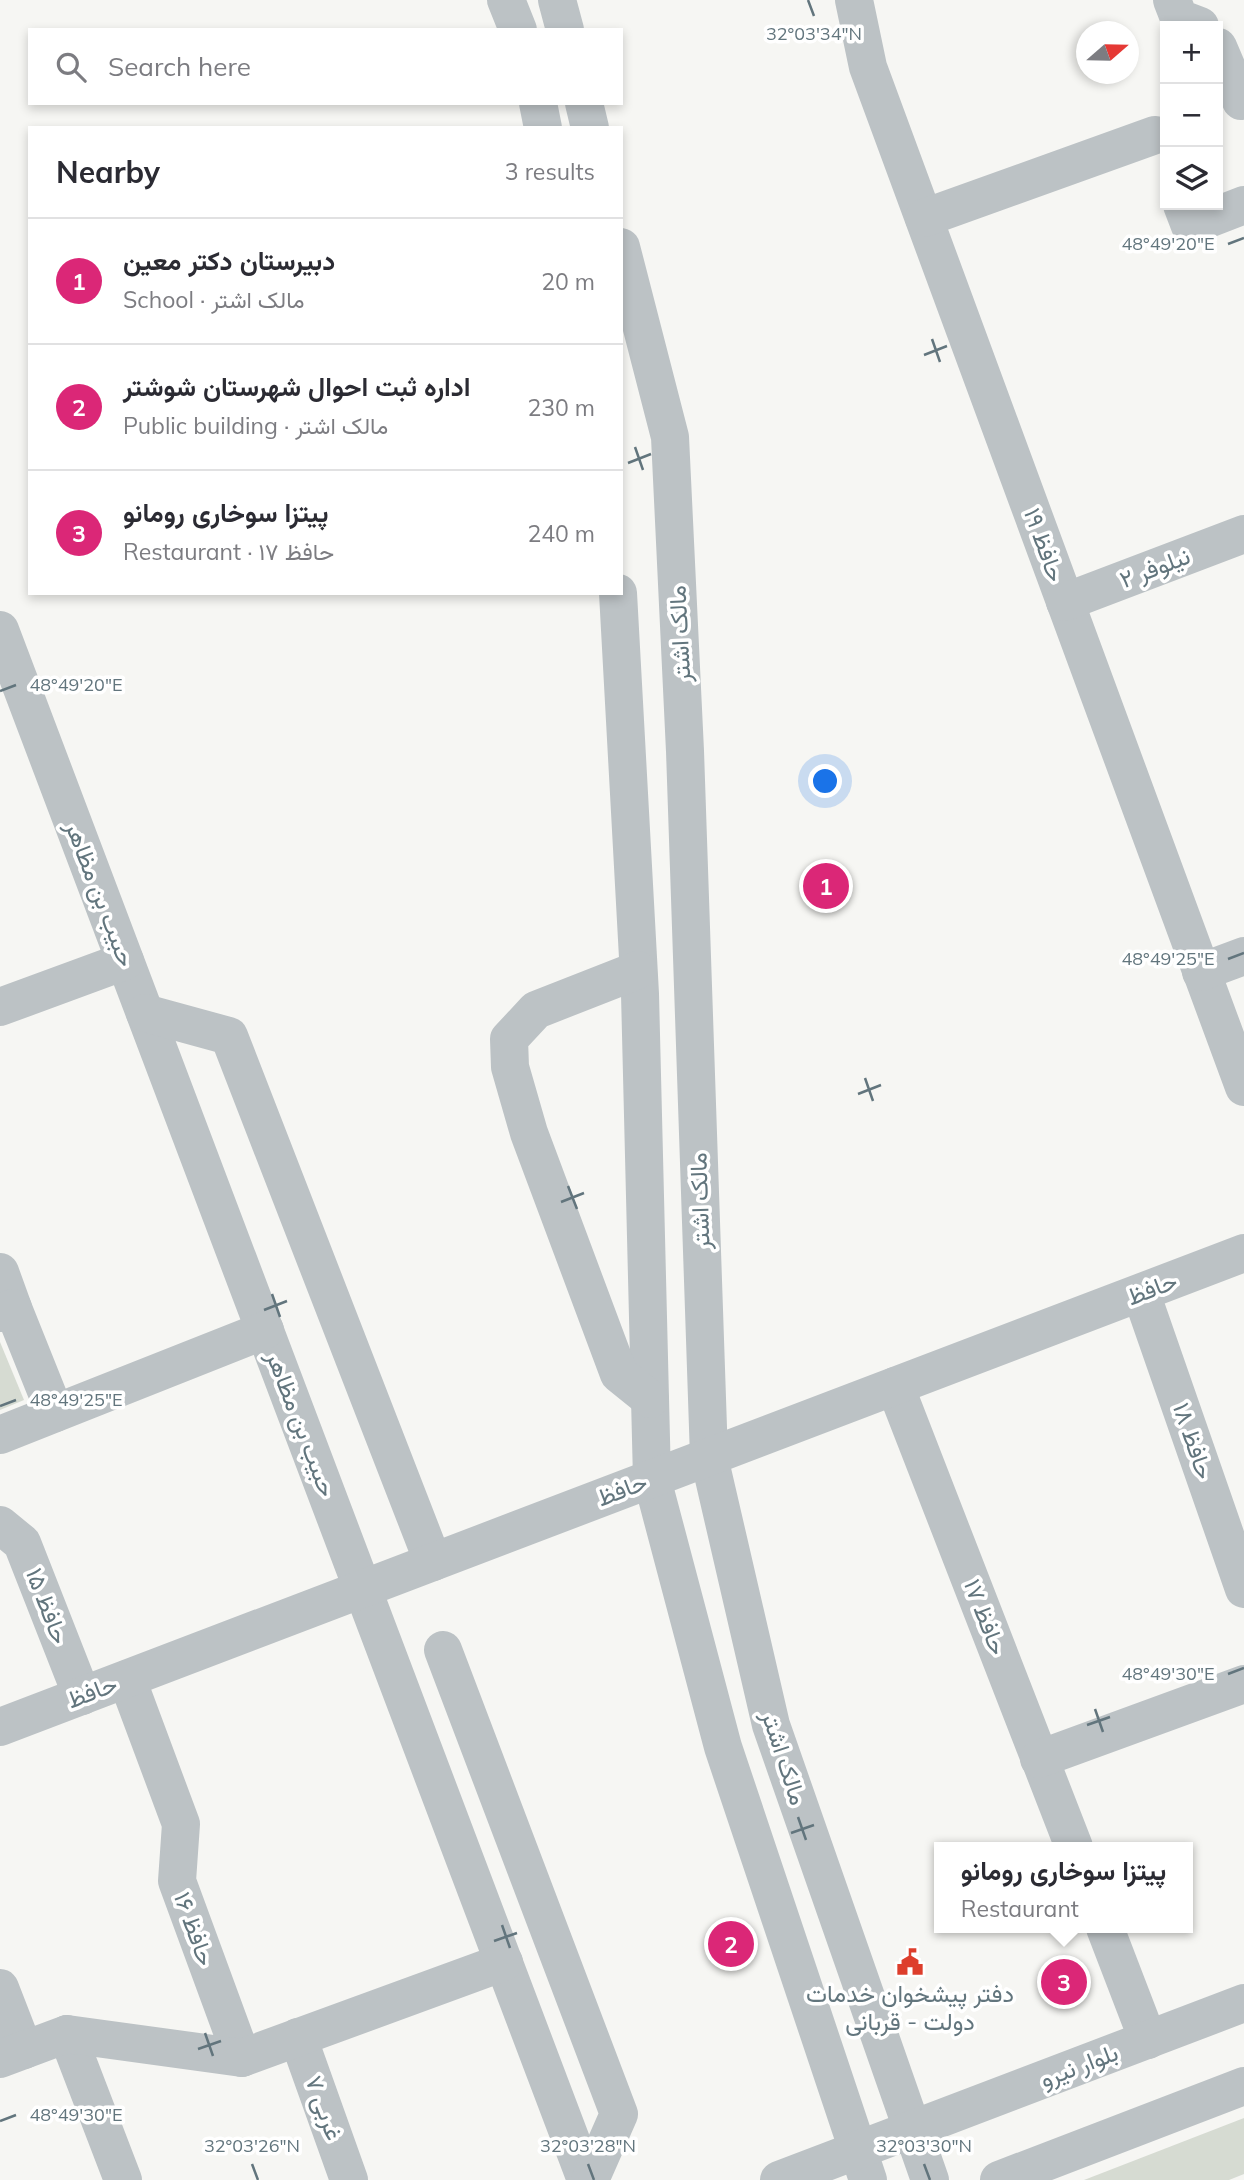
<!DOCTYPE html>
<html lang="en">
<head>
<meta charset="utf-8">
<style>
  :root { --surface:#fff; --page:#f2f2f3; --text:#2b2b33; --muted:#7c7c81; --line:#e1e1e2; --accent:#db2777 }
  body { margin:0; font-family:Mulish,Vazirmatn,sans-serif; background:var(--page); color:var(--text) }
  .controls { position:absolute; right:21px; top:21px; display:grid; overflow:hidden; border-radius:0px; box-shadow:0 4px 10px #0003 }
  .controls button { width:63px; height:63px; display:grid; place-items:center; padding:0; border:0; border-bottom:2px solid var(--line); background:var(--surface); color:var(--text); font:35px sans-serif }
  .compass { position:absolute; left:1076px; top:21px; width:63px; height:63px; border-radius:50%; background:var(--surface); box-shadow:0 4px 10px #0003; rotate:70deg }
  .you { position:absolute; left:826px; top:782px; width:24px; height:24px; margin:-18px; border:5px solid #fff; border-radius:50%; background:#1a73e8; box-shadow:0 0 0 10px #1a73e833 }
  .badge { display:grid; place-items:center; width:46px; height:46px; border-radius:50%; background:var(--accent); color:#fff; font-size:23px; font-weight:700 }
  .pin { position:absolute; translate:-50% -50%; border:4px solid #fff; box-shadow:0 2px 7px #0006 }
  .popup { position:absolute; left:934px; top:1842px; width:259px; height:91px; box-sizing:border-box; display:grid; place-content:center; border-radius:0px; background:var(--surface); filter:drop-shadow(0 2px 5px #0005); font-size:23px; white-space:nowrap; color:var(--muted) }
  .popup b { font-size:26px; color:var(--text) }
  .popup::after { content:''; position:absolute; left:50%; top:100%; margin-left:-14px; border:14px solid transparent; border-top-color:var(--surface) }
  .list { margin:0; padding:0; list-style:none }
  h2 { display:flex; justify-content:space-between; align-items:center; height:91px; margin:0; padding:0 28px; font-size:30px }
  h2 small { font-size:23px; font-weight:400; color:var(--muted) }
  .list li { display:grid; grid-template-columns:46px 1fr auto; gap:21px; align-items:center; box-sizing:border-box; height:126px; padding:0 28px; border-top:2px solid var(--line) }
  .list b { display:block; font-size:26px; white-space:nowrap }
  .list p { margin:0; font-size:23px; white-space:nowrap; color:var(--muted) }
  .list em { font-size:23px; font-style:normal; color:var(--muted) }
  .icon { flex:none; width:38px; height:38px; fill:none; stroke:currentColor; stroke-width:2; stroke-linecap:round; stroke-linejoin:round }
  .map { position:relative; flex:none; width:1244px; height:2180px; overflow:hidden }
  .search { position:absolute; background:var(--surface); box-shadow:0 4px 10px #0003; left:28px; top:28px; width:595px; height:77px; display:flex; align-items:center; gap:18px; box-sizing:border-box; padding:0 24px; border-radius:0px; color:var(--muted); font-size:26px }
  .panel { position:absolute; background:var(--surface); box-shadow:0 4px 10px #0003; left:28px; top:126px; width:595px; height:469px; border-radius:0px }
  .map>svg:first-child { display:block }
  .green { fill:#d6dbd2 }
  .lines { fill:none; stroke-linecap:round; stroke-linejoin:round }
  .minor { stroke:#bcc2c5; stroke-width:38 }
  .ticks { fill:none; stroke:#62757d; stroke-width:2.5 }
  .labels { text-anchor:middle; stroke-width:7; stroke-linejoin:round; paint-order:stroke }
  .street-label { font-size:24px; fill:#62757d; stroke:#fff }
  .poi-label { font-size:24px; fill:#62757d; stroke:#fff }
  .ticks-label { font-size:18px; text-anchor:middle; fill:#62757d; stroke:#fff; stroke-width:7; stroke-linejoin:round; paint-order:stroke }
</style>
</head>
<body>
<div class="map">
<svg width="1244" height="2180" viewBox="0 0 1244 2180">
  <rect width="100%" height="100%" fill="#f6f6f3"/>
  <g class="green">
    <path d="M0,1342L24,1400L0,1410Z"/>
    <path d="M1244,2118V2174L1229,2180H1084Z"/>
  </g>
  <g class="lines">
    <g class="minor">
      <path d="M506,0L518,30"/>
      <path d="M557,0L565,30"/>
      <path d="M854,0L868,67L1244,1087"/>
      <path d="M1172,0L1179,18L1200,26"/>
      <path d="M1218,47L1241,101"/>
      <path d="M538,103L543,128"/>
      <path d="M584,103L590,128"/>
      <path d="M1182,205L1190,226L1244,205"/>
      <path d="M924,218L1155,135"/>
      <path d="M621,247L670,437L685,751L709,1457L771,1725L930,2180"/>
      <path d="M618,593L640,994L652,1479L723,1747L868,2180"/>
      <path d="M1065,602L1244,534"/>
      <path d="M0,630L586,2180"/>
      <path d="M638,970L536,1010L509,1039L510,1067L529,1133L619,1374L650,1399"/>
      <path d="M1201,972L1244,956"/>
      <path d="M0,1007L125,961"/>
      <path d="M145,1013L229,1036L433,1562"/>
      <path d="M0,1272L13,1308"/>
      <path d="M1141,1293L1244,1589"/>
      <path d="M0,1313L13,1308L55,1413"/>
      <path d="M895,1386L1074,1847"/>
      <path d="M0,1435L265,1330"/>
      <path d="M0,1525L22,1543L82,1696"/>
      <path d="M443,1650L619,2114L590,2180"/>
      <path d="M127,1679L181,1824L177,1881L242,2058"/>
      <path d="M0,1727L1244,1253"/>
      <path d="M1039,1759L1244,1684"/>
      <path d="M1105,1928L1148,2040"/>
      <path d="M0,1988L24,2050"/>
      <path d="M67,2034L123,2180"/>
      <path d="M298,2037L349,2180"/>
      <path d="M0,2059L67,2034L242,2058L504,1962"/>
      <path d="M779,2180L1244,2003"/>
      <path d="M999,2180L1244,2086"/>
    </g>
  </g>
  <path class="ticks" d="M808,0L814,16M1228,244L1244,238M932,339L940,362M924,355L947,346M635,447L643,470M628,463L651,454M0,691L16,685M1228,959L1244,953M865,1078L873,1101M858,1094L881,1085M568,1186L577,1209M561,1202L584,1193M272,1294L280,1317M264,1310L287,1301M0,1406L16,1400M1228,1674L1244,1668M1095,1709L1103,1732M1087,1725L1110,1717M798,1817L806,1840M791,1833L814,1825M502,1925L510,1948M494,1941L517,1933M205,2033L213,2056M198,2049L221,2041M0,2121L16,2115M252,2164L258,2180M588,2164L594,2180M924,2164L930,2180"/>
  <defs>
    <symbol id="civic-bare" viewBox="-9 -9 18 18"><path d="M-.6-6.5H3V-4.5H.6V-3L4-1V1h2V6H-6V1h2V-1L-.6-3ZM-1.2 2.5V6h2.4V2.5Z" fill="#dd3e2c" stroke="#fff" stroke-width="2.5" paint-order="stroke"/></symbol>
  </defs>
  <g fill-rule="evenodd">
    <use href="#civic-bare" x="891" y="1943" width="38" height="38"/>
  </g>
  <g class="labels">
    <g class="street-label">
      <text transform="translate(1044 545) rotate(70)" y="8">حافظ ۱۹</text>
      <text transform="translate(1155 568) rotate(-21)" y="8">نیلوفر ۲</text>
      <text transform="translate(680 634) rotate(-93)" y="8">مالک اشتر</text>
      <text transform="translate(100 894) rotate(69)" y="8">حبیب بن مظاهر</text>
      <text transform="translate(700 1201) rotate(-92)" y="8">مالک اشتر</text>
      <text transform="translate(1152 1289) rotate(-21)" y="8">حافظ</text>
      <text transform="translate(301 1424) rotate(69)" y="8">حبیب بن مظاهر</text>
      <text transform="translate(1193 1441) rotate(71)" y="8">حافظ ۱۸</text>
      <text transform="translate(622 1490) rotate(-21)" y="8">حافظ</text>
      <text transform="translate(47 1606) rotate(69)" y="8">حافظ ۱۵</text>
      <text transform="translate(985 1617) rotate(69)" y="8">حافظ ۱۷</text>
      <text transform="translate(92 1692) rotate(-21)" y="8">حافظ</text>
      <text transform="translate(784 1758) rotate(72)" y="8">مالک اشتر</text>
      <text transform="translate(194 1929) rotate(70)" y="8">حافظ ۱۶</text>
      <text transform="translate(1079 2066) rotate(-21)" y="8">بلوار نیرو</text>
      <text transform="translate(324 2108) rotate(70)" y="8">۷ غربی</text>
    </g>
    <g class="poi-label">
      <text x="910" y="2002">دفتر پیشخوان خدمات<tspan x="910" dy="28">دولت - قربانی</tspan></text>
    </g>
  </g>
  <g class="ticks-label">
    <text x="814" y="40">32°03'34"N</text>
    <text x="1168" y="250">48°49'20"E</text>
    <text x="76" y="691">48°49'20"E</text>
    <text x="1168" y="965">48°49'25"E</text>
    <text x="76" y="1406">48°49'25"E</text>
    <text x="1168" y="1680">48°49'30"E</text>
    <text x="76" y="2121">48°49'30"E</text>
    <text x="252" y="2152">32°03'26"N</text>
    <text x="588" y="2152">32°03'28"N</text>
    <text x="924" y="2152">32°03'30"N</text>
  </g>
</svg>
<div class="controls">
<button>+</button>
<button>−</button>
<button><svg class="icon" aria-label="layers" viewBox="0 0 24 24"><path d="M12 4l9 5-9 5-9-5zM3 14l9 5 9-5"/></svg></button>
</div>
<svg class="compass" viewBox="-18 -18 36 36"><path d="M0-13l5 13h-10z" fill="#e53935"/><path d="M0 13l5-13h-10z" fill="#7c7c81"/></svg>
<div class="you"></div>
<div class="pin badge" style="left:826px;top:886px">1</div>
<div class="pin badge" style="left:731px;top:1944px">2</div>
<div class="pin badge" style="left:1064px;top:1982px">3</div>
<div class="popup"><b>پیتزا سوخاری رومانو</b>Restaurant</div>
<div class="search"><svg class="icon" aria-label="search" viewBox="0 0 24 24"><circle cx="10" cy="10" r="6"/><path d="M15 15l6 6"/></svg>Search here</div>
<section class="panel">
<h2>Nearby<small>3 results</small></h2>
<ul class="list">
<li><span class="badge">1</span><div><b>دبیرستان دکتر معین</b><p>School · مالک اشتر</p></div><em>20 m</em></li>
<li><span class="badge">2</span><div><b>اداره ثبت احوال شهرستان شوشتر</b><p>Public building · مالک اشتر</p></div><em>230 m</em></li>
<li><span class="badge">3</span><div><b>پیتزا سوخاری رومانو</b><p>Restaurant · حافظ ۱۷</p></div><em>240 m</em></li>
</ul>
</section>
</div>
</body>
</html>
